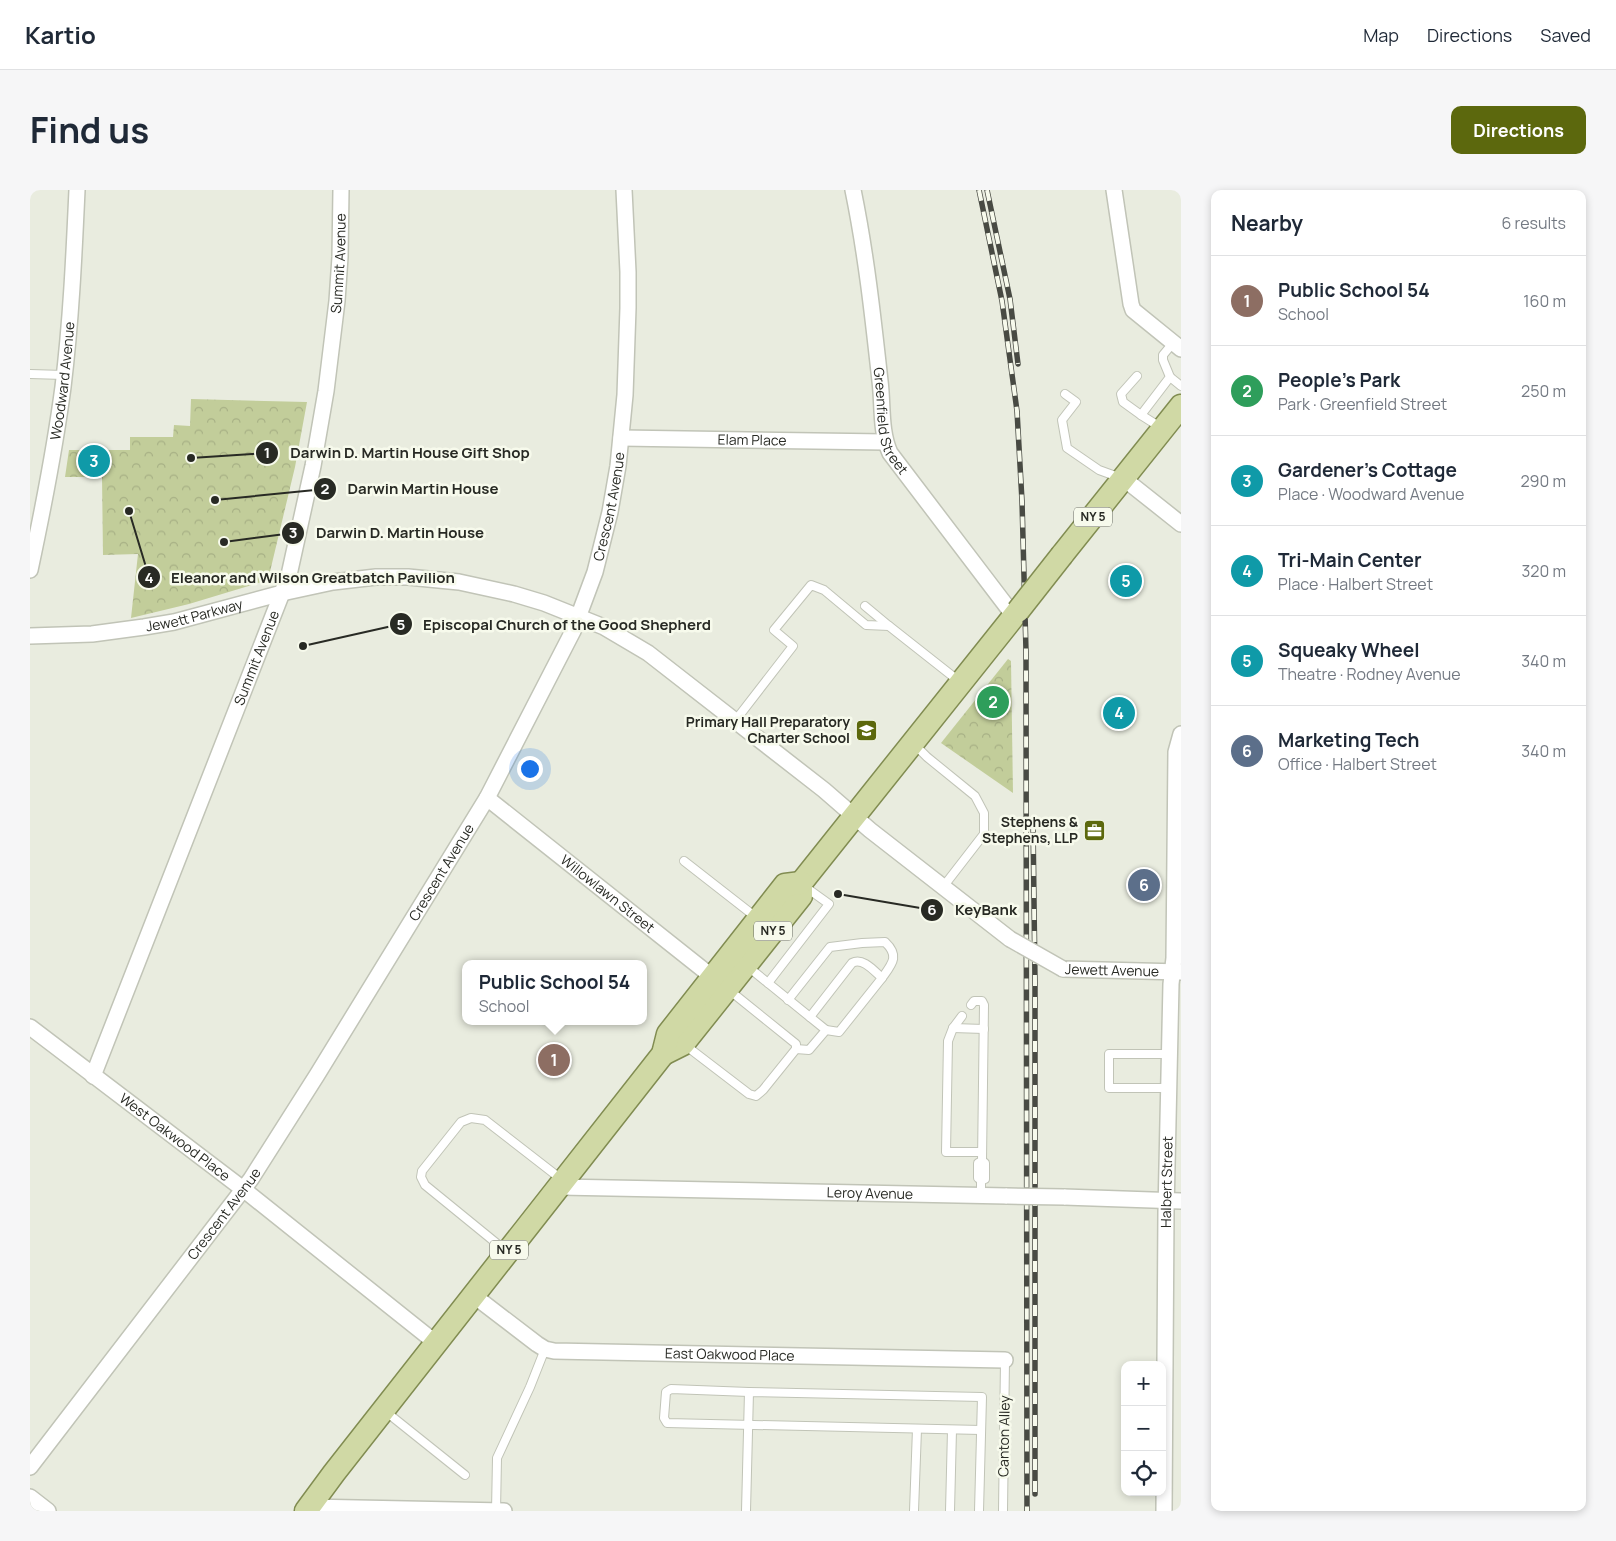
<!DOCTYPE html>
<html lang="en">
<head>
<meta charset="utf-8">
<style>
  :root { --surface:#fff; --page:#f6f6f7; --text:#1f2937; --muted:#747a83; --line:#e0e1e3; --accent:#5c680d }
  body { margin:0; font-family:Manrope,sans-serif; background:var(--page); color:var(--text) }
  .controls { position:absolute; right:15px; bottom:15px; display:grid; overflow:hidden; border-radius:10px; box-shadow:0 2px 8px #0003 }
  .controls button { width:45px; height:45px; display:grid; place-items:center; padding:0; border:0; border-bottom:1px solid var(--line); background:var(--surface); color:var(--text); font:25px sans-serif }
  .you { position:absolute; left:499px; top:578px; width:18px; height:18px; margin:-12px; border:4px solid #fff; border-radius:50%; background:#1a73e8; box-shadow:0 0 0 8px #1a73e833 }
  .badge { display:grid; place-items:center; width:32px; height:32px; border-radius:50%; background:var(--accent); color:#fff; font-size:16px; font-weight:700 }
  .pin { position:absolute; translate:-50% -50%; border:2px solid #fff; box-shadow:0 1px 5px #0006 }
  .popup { position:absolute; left:432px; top:770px; width:185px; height:65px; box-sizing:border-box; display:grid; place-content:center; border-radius:10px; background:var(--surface); filter:drop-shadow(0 1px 4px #0005); font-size:16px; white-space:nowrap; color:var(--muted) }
  .popup b { font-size:19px; color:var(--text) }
  .popup::after { content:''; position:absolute; left:50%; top:100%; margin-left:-10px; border:10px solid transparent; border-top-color:var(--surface) }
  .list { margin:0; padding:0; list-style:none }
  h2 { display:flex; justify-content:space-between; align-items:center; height:65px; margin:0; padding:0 20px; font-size:21px }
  h2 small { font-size:16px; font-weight:400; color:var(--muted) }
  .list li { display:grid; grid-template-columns:32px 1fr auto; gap:15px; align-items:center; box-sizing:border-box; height:90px; padding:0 20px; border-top:1px solid var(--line) }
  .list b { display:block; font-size:19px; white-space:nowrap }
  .list p { margin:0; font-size:16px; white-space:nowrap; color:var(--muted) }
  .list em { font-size:16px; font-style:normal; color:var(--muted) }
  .icon { flex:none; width:28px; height:28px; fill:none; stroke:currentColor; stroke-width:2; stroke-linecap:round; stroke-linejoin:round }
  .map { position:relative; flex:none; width:1151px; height:1321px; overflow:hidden; border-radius:10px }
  header { display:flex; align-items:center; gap:30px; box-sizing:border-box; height:70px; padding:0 25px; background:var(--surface); border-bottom:1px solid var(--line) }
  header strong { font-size:24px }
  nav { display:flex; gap:28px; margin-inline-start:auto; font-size:18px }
  .intro { display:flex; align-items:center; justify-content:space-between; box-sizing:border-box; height:120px; padding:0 30px }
  h1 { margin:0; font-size:35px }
  .button { padding:12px 22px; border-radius:10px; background:var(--accent); color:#fff; font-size:18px; font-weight:700 }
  main { display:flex; gap:30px; padding:0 30px }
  aside { flex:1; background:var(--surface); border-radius:10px; box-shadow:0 2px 8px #0003 }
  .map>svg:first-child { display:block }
  .forest { fill:url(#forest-crowns) }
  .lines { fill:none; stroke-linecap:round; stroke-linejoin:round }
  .service-casing { stroke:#c1c4b7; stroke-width:10 }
  .minor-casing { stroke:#c1c4b7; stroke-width:18 }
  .primary-casing { stroke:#818c51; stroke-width:25 }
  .service { stroke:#fff; stroke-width:8 }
  .minor { stroke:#fff; stroke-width:15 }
  .primary { stroke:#d0d9a5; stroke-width:22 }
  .rail-casing { stroke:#484a43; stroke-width:5.5 }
  .rail { stroke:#f7faec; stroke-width:4; stroke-dasharray:11; stroke-linecap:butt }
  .minor-bridge-casing { stroke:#c1c4b7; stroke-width:18; stroke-linecap:butt }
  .primary-bridge-casing { stroke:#818c51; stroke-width:25; stroke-linecap:butt }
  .minor-bridge { stroke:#fff; stroke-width:15 }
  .primary-bridge { stroke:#d0d9a5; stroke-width:22 }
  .labels { text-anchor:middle; stroke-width:5; stroke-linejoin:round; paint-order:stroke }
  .shield { fill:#f7faec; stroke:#666860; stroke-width:1 }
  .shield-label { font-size:12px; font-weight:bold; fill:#282a24 }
  .street-label { font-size:14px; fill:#282a24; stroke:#f7faec }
  .poi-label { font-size:14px; font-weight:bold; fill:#282a24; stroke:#f7faec; text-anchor:end }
  .leader { fill:none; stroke:#282a24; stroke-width:2 }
  .callout-dot { fill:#282a24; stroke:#f7faec; stroke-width:2 }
  .mark-label { font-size:15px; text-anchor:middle; font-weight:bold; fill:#fff }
  .callout-label { font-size:15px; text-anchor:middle; font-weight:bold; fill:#282a24; stroke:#f7faec; stroke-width:5; stroke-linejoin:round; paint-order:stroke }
</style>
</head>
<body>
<header>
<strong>Kartio</strong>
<nav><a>Map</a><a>Directions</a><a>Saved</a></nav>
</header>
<div class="intro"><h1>Find us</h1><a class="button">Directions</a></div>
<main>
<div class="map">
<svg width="1151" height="1321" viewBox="0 0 1151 1321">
  <defs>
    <pattern id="forest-crowns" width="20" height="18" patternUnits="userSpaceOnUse" patternTransform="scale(1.25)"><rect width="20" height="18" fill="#c2cd9a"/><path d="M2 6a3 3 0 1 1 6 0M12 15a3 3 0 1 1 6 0" fill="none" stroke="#a7b085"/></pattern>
  </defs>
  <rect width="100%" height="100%" fill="#e9ecdf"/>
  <g class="forest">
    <path d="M161,209L277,212L265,277L238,390L159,414L101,428L108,364L73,365L72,287H35L39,260H100V247H143L144,235L160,236Z"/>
    <path d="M978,469L981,471L983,603L911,553Z"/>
  </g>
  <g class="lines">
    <defs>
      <g id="service">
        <path d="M0,184L34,185"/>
        <path d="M1107,186L1091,204L1093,212L1111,225L1140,187L1133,170V165L1143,153"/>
        <path d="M1140,187L1151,196"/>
        <path d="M1035,204L1046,212L1032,230L1037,258L1069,280L1091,288"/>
        <path d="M1111,225L1130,237"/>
        <path d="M835,416L859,436"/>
        <path d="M705,531L763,456L744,440L781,395L794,400L836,435L859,436L930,492"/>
        <path d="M884,554L897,567L945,606L954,623V644L913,697"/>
        <path d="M654,671L727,728"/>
        <path d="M717,776L796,840L779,860L766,859"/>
        <path d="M738,793L799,714L774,696"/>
        <path d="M758,810L800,757L832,753L855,752C870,766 862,774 852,788"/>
        <path d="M941,815L944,811H952L954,815L952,971L955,973V989L951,990"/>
        <path d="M932,826L923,838L918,851L916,962H952"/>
        <path d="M780,827L822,773C833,767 844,781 852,788L809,842L796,840"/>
        <path d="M923,838L954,839"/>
        <path d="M655,855L719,904L726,906L733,900L766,859V854L699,800"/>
        <path d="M1139,898H1079V864H1140"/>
        <path d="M951,1006V990L948,988V973L952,971"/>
        <path d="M476,1061L395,995L391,987L392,981L431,932L441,928L455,930L531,989"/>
        <path d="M719,1202L641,1199L636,1202L634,1228L637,1233L951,1240"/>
        <path d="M355,1221L435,1285"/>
        <path d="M466,1321L467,1268L500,1197L515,1159"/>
        <path d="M716,1321L719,1202L952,1207L949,1321"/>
        <path d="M884,1321L887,1239"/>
        <path d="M920,1321L922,1240"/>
        <path d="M973,1321L975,1170"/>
      </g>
      <g id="minor">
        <path id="s1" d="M823,0C836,63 843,127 850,191C853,214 850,241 860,263L984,426"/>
        <path d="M1084,0L1101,114L1103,120L1151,159"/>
        <path id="s2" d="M591,248L855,252"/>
        <path d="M1093,288L1151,334"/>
        <path id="s3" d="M0,380C13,319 25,258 33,197C41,131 44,66 47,0"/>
        <path id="s4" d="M0,446L62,444L114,437L144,432L252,403L303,392L346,387H378L429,392L484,404L514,413L574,437L618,463L794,600L840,640L980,749"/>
        <path id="s5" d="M457,608L690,793"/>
        <path id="s6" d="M1033,779L1151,782"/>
        <path id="s7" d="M0,837L213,999L406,1153"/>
        <path id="s8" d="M63,886L259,385L283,276L296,201L307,111L310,67L311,0"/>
        <path id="s9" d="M530,997L977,1006"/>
        <path d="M1034,1007L1151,1011"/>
        <path id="s10" d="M443,1105L507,1154L515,1159L524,1161L975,1170"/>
        <path id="s11" d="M0,1277L221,989L287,885L457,608L543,441L565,382L580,322L588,276L595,205L598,118V82L594,0"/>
        <path d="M0,1307L18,1321"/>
        <path d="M279,1317L474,1321"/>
        <path id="s12" d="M1134,1321L1136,1022L1141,794L1144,768L1146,562L1151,544"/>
      </g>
      <g id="primary">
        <path d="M1032,365L1151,216"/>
        <path d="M633,864L653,854L771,706V693L988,421"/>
        <path d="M276,1321L304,1283L633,864L638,844L755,695L771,693"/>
      </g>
    </defs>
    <use href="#service" class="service-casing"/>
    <use href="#minor" class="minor-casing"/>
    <use href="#primary" class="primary-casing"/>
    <use href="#service" class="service"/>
    <use href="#minor" class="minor"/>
    <use href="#primary" class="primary"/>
    <defs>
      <g id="rail">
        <path d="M949,0L972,111L987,221L992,311L996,461L997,1321"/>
        <path d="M957,0L980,109L988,174"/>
        <path d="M1003,631L1005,791V1304"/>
      </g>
    </defs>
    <use href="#rail" class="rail-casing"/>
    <use href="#rail" class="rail"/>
    <defs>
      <g id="minor-bridge">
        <path d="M980,749L1033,779"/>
        <path d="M977,1006L1034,1007"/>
      </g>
      <path id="primary-bridge" d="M988,421L1032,365"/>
    </defs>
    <use href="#minor-bridge" class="minor-bridge-casing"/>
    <use href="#primary-bridge" class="primary-bridge-casing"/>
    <use href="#minor-bridge" class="minor-bridge"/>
    <use href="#primary-bridge" class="primary-bridge"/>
  </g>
  <defs>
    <symbol id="school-square" viewBox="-11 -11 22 22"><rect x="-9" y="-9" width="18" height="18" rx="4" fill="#5c680d" stroke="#f7faec"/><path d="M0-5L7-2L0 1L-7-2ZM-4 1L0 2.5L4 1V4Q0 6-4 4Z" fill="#fff"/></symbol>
    <symbol id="office-square" viewBox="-11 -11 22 22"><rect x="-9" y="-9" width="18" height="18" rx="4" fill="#5c680d" stroke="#f7faec"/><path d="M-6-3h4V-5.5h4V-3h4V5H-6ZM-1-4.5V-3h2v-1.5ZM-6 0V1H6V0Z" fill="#fff"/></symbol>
  </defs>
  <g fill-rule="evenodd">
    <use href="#school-square" x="824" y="528" width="25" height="25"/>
    <use href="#office-square" x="1052" y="628" width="25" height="25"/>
  </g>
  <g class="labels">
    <g class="shield">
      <rect x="1044" y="317.5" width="38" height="19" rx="4"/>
      <rect x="724" y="731.5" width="38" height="19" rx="4"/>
      <rect x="460" y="1050.5" width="38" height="19" rx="4"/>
    </g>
    <g class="shield-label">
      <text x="1063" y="331">NY 5</text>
      <text x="743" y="745">NY 5</text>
      <text x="479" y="1064">NY 5</text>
    </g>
    <g class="street-label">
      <text dy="5" stroke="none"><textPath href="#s8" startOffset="854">Summit Avenue</textPath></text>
      <text dy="5" stroke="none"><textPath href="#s3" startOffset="192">Woodward Avenue</textPath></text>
      <text dy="5" stroke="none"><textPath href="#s1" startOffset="235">Greenfield Street</textPath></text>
      <text dy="5" stroke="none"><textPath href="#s2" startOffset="131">Elam Place</textPath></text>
      <text dy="5" stroke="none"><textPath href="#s11" startOffset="1129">Crescent Avenue</textPath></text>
      <text dy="5" stroke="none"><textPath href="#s4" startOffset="166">Jewett Parkway</textPath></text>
      <text dy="5" stroke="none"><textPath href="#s8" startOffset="449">Summit Avenue</textPath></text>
      <text dy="5" stroke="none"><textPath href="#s11" startOffset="724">Crescent Avenue</textPath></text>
      <text dy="5" stroke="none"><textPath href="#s5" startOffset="154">Willowlawn Street</textPath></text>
      <text dy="5" stroke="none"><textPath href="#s6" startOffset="49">Jewett Avenue</textPath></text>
      <text dy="5" stroke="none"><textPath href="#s7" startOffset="182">West Oakwood Place</textPath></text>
      <text dy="5" stroke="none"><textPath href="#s12" startOffset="329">Halbert Street</textPath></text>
      <text dy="5" stroke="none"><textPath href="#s9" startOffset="310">Leroy Avenue</textPath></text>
      <text dy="5" stroke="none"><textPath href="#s11" startOffset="319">Crescent Avenue</textPath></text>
      <text dy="5" stroke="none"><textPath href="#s10" startOffset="275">East Oakwood Place</textPath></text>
      <text transform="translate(974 1246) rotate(-89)" y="5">Canton Alley</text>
    </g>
    <g class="poi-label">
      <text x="820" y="537">Primary Hall Preparatory<tspan x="820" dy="16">Charter School</tspan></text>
      <text x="1048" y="637">Stephens &amp;<tspan x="1048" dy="16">Stephens, LLP</tspan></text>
    </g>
  </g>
  <path class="leader" d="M161 268L237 263M185 310L295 299M194 352L263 343M99 321L119 387M273 456L371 434M808 704L902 720"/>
  <g class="callout-dot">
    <circle cx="161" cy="268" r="5"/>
    <circle cx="185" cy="310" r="5"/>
    <circle cx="194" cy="352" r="5"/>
    <circle cx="99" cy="321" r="5"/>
    <circle cx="273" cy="456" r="5"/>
    <circle cx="808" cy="704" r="5"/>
    <circle cx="237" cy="263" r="12"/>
    <circle cx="295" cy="299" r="12"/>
    <circle cx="263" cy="343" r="12"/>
    <circle cx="119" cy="387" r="12"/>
    <circle cx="371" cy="434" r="12"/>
    <circle cx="902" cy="720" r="12"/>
  </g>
  <g class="mark-label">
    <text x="237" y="268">1</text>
    <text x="295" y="304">2</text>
    <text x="263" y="348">3</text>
    <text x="119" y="393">4</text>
    <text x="371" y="440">5</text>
    <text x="902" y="725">6</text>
  </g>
  <g class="callout-label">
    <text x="380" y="268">Darwin D. Martin House Gift Shop</text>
    <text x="393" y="304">Darwin Martin House</text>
    <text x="370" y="348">Darwin D. Martin House</text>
    <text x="283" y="393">Eleanor and Wilson Greatbatch Pavilion</text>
    <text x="537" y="440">Episcopal Church of the Good Shepherd</text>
    <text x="956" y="725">KeyBank</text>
  </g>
</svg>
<div class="controls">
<button>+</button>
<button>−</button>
<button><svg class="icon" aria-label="locate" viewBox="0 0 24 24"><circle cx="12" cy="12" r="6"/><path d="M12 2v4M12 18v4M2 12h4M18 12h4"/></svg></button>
</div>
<div class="you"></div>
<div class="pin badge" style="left:524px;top:870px;background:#8d6e63">1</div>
<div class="popup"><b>Public School 54</b>School</div>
<div class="pin badge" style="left:963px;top:512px;background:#2e9e5b">2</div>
<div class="pin badge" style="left:64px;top:271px;background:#0f9aa8">3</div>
<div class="pin badge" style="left:1089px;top:523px;background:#0f9aa8">4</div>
<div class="pin badge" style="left:1096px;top:391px;background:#0f9aa8">5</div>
<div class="pin badge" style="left:1114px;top:695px;background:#5c6f8a">6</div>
</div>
<aside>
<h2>Nearby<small>6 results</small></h2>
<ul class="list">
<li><span class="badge" style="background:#8d6e63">1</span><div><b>Public School 54</b><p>School</p></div><em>160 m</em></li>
<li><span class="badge" style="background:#2e9e5b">2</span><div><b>People's Park</b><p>Park · Greenfield Street</p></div><em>250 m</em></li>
<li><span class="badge" style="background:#0f9aa8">3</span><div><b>Gardener's Cottage</b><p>Place · Woodward Avenue</p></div><em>290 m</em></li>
<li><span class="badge" style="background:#0f9aa8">4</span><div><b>Tri-Main Center</b><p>Place · Halbert Street</p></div><em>320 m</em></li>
<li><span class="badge" style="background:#0f9aa8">5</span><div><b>Squeaky Wheel</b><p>Theatre · Rodney Avenue</p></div><em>340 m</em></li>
<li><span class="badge" style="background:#5c6f8a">6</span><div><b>Marketing Tech</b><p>Office · Halbert Street</p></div><em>340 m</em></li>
</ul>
</aside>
</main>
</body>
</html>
